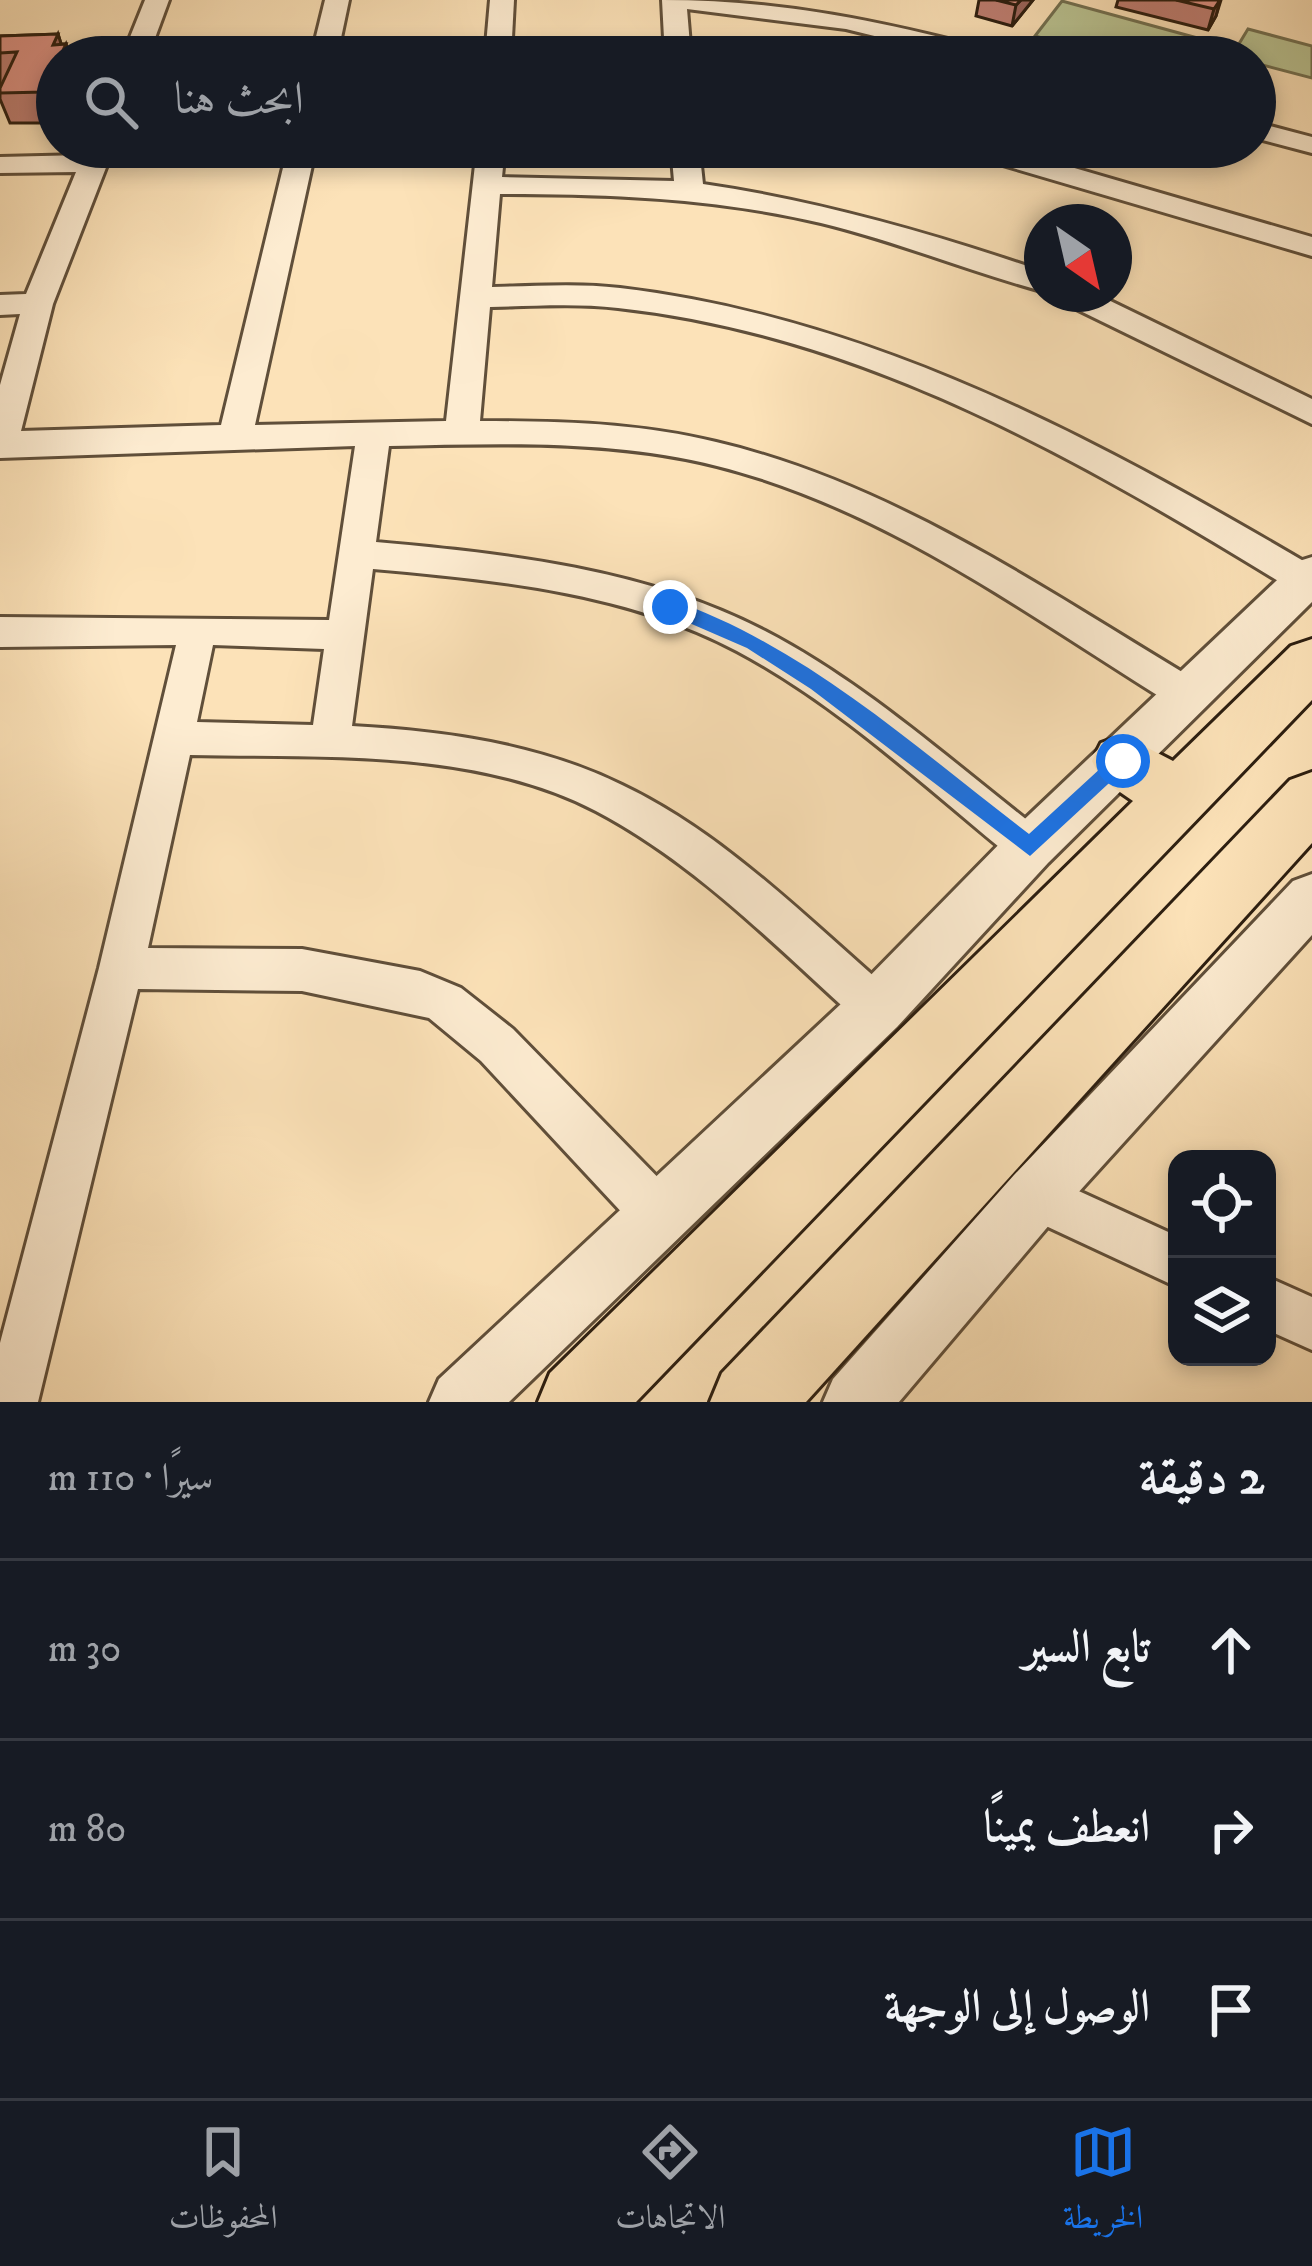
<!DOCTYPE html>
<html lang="ar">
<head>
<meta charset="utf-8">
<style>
  :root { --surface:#171b24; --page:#20242c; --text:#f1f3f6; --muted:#9ea1a6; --line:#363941; --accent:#1a73e8 }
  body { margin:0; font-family:"IM FELL DW Pica",Amiri,serif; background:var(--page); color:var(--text); direction:rtl }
  .controls { position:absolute; right:36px; bottom:36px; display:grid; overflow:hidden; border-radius:24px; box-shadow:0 6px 18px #0003 }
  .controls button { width:108px; height:108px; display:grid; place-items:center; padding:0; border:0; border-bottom:3px solid var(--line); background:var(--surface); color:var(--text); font:60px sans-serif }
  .compass { position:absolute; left:1024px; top:204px; width:108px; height:108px; border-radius:50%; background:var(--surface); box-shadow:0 6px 18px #0003; rotate:146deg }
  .stop { position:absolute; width:36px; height:36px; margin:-27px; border:9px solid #1a73e8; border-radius:50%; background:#fff }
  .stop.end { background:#1a73e8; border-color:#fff; box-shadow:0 3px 12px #0008 }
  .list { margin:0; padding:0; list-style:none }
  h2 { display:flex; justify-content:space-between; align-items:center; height:156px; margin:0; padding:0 48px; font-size:51px }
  h2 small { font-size:39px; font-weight:400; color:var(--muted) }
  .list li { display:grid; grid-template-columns:78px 1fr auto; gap:36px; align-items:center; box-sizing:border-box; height:180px; padding:0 48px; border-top:3px solid var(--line) }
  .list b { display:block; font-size:45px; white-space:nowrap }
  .list em { font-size:39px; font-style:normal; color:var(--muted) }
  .icon { flex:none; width:66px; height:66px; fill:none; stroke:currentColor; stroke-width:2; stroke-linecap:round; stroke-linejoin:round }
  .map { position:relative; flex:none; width:1312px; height:1402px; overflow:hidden; direction:ltr }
  .search { position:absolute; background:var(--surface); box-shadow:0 6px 18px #0003; left:36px; right:36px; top:36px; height:132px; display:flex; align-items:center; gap:30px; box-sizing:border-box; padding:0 42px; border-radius:66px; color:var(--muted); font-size:45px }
  .sheet { height:696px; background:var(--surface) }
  nav { display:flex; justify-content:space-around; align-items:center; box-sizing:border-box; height:168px; border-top:3px solid var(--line); background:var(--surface); font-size:33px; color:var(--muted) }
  nav a { display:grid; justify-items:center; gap:6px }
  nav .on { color:var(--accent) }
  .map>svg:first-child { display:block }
  .green { fill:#bac493; stroke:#737152; stroke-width:3 }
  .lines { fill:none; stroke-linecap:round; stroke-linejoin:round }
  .minor-casing { stroke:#604f3a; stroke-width:6 }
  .tertiary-casing { stroke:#604f3a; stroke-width:6 }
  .primary-casing { stroke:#2c1e10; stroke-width:6 }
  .minor { fill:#fdecd1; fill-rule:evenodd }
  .tertiary { fill:#fdecd1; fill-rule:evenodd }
  .primary { fill:#fce2b8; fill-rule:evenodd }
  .wall { fill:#be7e72; stroke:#2c1e10; stroke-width:3 }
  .shaded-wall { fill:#9b665d; stroke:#2c1e10; stroke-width:3 }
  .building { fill:#dd9285; stroke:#2c1e10; stroke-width:3 }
  .route { fill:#1a73e8 }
</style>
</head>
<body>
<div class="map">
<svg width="1312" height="1402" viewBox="0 0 1312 1402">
  <rect width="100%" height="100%" fill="#fce2b8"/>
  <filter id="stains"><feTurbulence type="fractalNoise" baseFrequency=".00167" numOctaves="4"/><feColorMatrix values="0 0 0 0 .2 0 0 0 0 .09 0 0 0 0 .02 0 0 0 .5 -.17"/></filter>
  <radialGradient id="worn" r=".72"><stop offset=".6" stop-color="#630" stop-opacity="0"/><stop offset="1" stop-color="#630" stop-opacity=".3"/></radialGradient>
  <g class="green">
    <path d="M1062,1L1212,42L1202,57H1108L1035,36Z"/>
    <path d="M1248,29L1312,46V78L1255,63V57H1231Z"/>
  </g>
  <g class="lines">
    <defs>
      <g id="minor">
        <path d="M145,0H169L148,57H122Z"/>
        <path d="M325,0H349L337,57H311Z"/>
        <path d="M490,0H514L511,57H485Z"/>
        <path d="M662,0C784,0 883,22 1000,52L1004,57H960L846,29L687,9L691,57H665Z"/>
        <path d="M1255,122L1312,137V153L1255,138Z"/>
        <path d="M86,147H114L53,304L21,431L221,425L288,147H316L255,425L446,421L477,147H505L502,177L674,181L671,147H699L703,184C819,201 931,233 1042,271V291C968,271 896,241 821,223C714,198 610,194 500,194L492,287C535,286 578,283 620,288C873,318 1096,439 1312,566V592L1293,590C1084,462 866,335 618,308C576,303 533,306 490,307L480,421C559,421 639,423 716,442C895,484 1048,592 1204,685L1209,696L1204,707L1190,712L1176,707C1031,617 885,508 717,466C610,439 498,444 389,446L376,542C508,554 646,569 765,631C867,684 954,764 1045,834L1051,847L1045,860L1030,865L1015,860C926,788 839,705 737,651C626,592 496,580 373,569L352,726C444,731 539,744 622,785C725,834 807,919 893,993L900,1008L893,1023L877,1029L861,1023C777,948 697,864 596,811C475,748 322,758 190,755L148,948L302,949L420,971L461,988L513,1029L676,1196L683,1214L676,1232L658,1239L640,1232L481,1061L429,1018L302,991L138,989L38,1402H0V1343L99,968L176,645L0,647V617L329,620L355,446L0,458V385L20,314L0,315V295L26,294L76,172L0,173V157L83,155ZM213,645L324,649L313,725L197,722Z"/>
        <path d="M958,147H1002L1312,237V256L962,153Z"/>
        <path d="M1056,294H1096L1312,399V424L1060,301Z"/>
        <path d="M1035,1171L1177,1236V1287L1018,1213L1010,1196L1018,1179Z"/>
        <path d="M1267,1277L1312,1297V1350L1267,1330Z"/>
      </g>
      <g id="tertiary">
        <path d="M1312,557V602L1048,863L897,1027L509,1402H429L439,1379L857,989L1012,831L1296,562Z"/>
        <path d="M1312,874V935L1056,1217L899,1402H823L833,1379L1014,1175L1293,881Z"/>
      </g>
      <g id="primary">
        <path d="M1312,639V700L636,1402H538L550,1373L1133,801L1101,779L1092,761L1101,743L1123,735L1173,761L1291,646Z"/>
        <path d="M1312,772V843L806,1402H710L722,1373L1290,780Z"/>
      </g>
    </defs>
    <use href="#minor" class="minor-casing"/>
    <use href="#tertiary" class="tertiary-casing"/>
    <use href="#primary" class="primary-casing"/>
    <use href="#minor" class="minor"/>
    <use href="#tertiary" class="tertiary"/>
    <use href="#primary" class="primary"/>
  </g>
  <g class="wall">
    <path d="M979,0H1033L1012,26L976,16Z"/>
    <path d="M1118,0H1221L1216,16L1208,30L1116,7Z"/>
    <path d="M58,34L61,44H66L70,57H57L56,123H10L0,99V36Z"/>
  </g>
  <g class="shaded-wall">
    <path d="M1021,0H1033L1012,26L1016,5Z"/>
    <path d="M1220,0L1216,16L1208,30L1214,9Z"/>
    <path d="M58,34L63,50L66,44L70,57H58L53,45Z"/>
    <path d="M57,64L56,123L45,92Z"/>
  </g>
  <g class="building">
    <path d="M996,0H1021L1016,5Z"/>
    <path d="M1176,0H1220L1214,9Z"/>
    <path d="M58,34L53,45L66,44L60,57H57V64L45,92L0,93V88L17,52L0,53V36Z"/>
  </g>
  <path class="route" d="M670,599C807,647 916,748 1029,834L1115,755L1123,752L1133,761L1030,856L811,689L747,648L664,612L661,607Z"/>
  <rect width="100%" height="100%" filter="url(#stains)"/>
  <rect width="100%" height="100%" fill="url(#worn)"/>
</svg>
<div class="controls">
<button><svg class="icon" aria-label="locate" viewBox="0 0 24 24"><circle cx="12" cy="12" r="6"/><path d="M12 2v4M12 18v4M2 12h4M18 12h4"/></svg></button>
<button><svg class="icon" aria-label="layers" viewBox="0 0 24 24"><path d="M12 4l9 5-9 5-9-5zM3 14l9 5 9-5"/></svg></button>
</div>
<svg class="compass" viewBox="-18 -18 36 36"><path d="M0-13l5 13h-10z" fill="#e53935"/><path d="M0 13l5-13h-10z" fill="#9ea1a6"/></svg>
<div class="stop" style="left:1123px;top:761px"></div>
<div class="stop end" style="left:670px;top:607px"></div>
<div class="search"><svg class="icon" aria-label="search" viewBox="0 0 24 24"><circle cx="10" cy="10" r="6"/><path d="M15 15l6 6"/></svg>ابحث هنا</div>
</div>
<section class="sheet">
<h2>2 دقيقة<small>سيرًا · 110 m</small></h2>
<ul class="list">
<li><svg class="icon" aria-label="ahead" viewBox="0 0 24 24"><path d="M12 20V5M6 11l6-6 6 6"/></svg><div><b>تابع السير</b></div><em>30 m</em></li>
<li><svg class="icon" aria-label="right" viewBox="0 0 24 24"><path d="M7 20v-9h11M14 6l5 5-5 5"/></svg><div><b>انعطف يمينًا</b></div><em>80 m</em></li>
<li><svg class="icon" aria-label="arrive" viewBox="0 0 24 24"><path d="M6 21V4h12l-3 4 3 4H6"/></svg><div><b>الوصول إلى الوجهة</b></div></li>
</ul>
</section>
<nav>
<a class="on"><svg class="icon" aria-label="map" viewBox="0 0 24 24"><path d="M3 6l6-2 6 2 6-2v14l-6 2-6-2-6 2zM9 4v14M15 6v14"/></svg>الخريطة</a>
<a><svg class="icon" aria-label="directions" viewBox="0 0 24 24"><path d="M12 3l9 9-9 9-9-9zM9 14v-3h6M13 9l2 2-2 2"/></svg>الاتجاهات</a>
<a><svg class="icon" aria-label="saved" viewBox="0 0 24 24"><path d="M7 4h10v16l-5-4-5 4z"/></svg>المحفوظات</a>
</nav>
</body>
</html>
